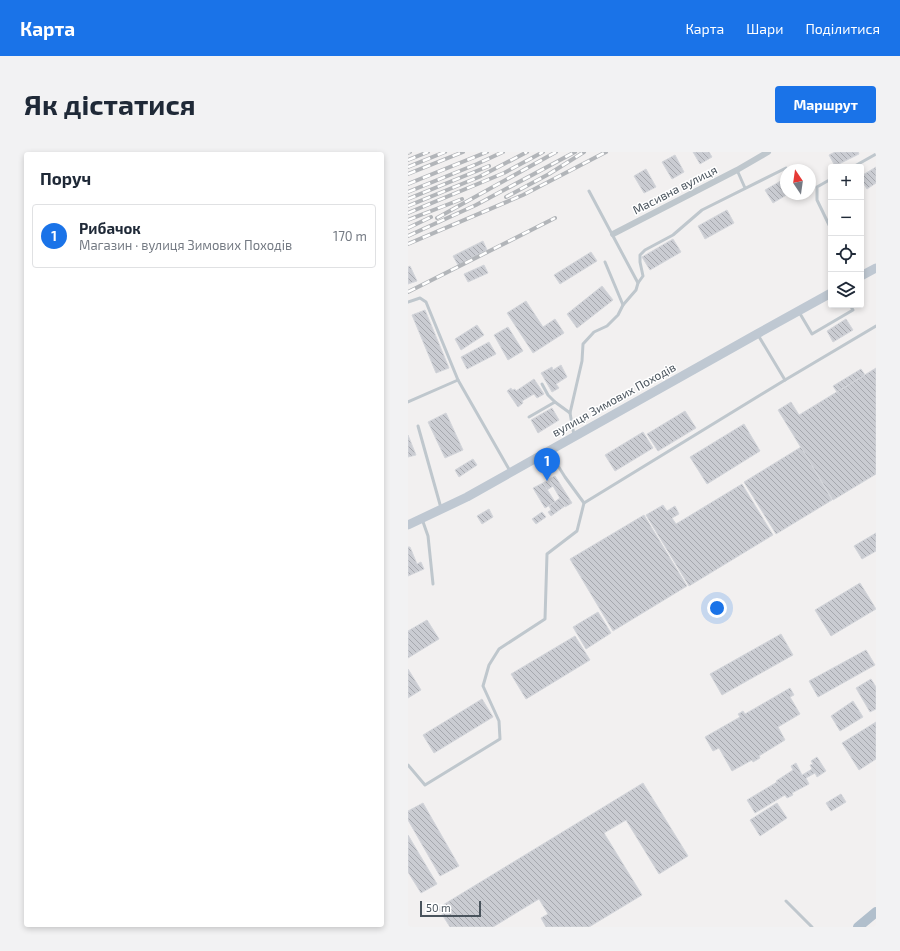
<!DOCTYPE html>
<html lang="uk">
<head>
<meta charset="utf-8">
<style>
  :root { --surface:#fff; --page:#f2f2f3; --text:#1f2937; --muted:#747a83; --line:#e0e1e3; --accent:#1a73e8 }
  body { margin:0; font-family:"Exo 2",sans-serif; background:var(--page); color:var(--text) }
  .controls { position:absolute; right:12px; top:12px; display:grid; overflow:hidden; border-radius:4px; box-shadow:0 2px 6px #0003 }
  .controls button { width:36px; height:36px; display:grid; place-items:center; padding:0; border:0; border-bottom:1px solid var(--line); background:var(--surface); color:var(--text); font:20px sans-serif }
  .compass { position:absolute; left:372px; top:12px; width:36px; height:36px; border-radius:50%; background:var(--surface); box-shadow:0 2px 6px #0003; rotate:347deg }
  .scale { position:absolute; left:12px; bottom:10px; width:61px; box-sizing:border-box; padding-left:4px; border:2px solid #49535c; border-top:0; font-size:11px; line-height:14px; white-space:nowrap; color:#49535c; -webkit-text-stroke:3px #fff; paint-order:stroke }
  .you { position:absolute; left:309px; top:456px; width:14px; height:14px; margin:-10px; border:3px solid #fff; border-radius:50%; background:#1a73e8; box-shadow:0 0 0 6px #1a73e833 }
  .badge { display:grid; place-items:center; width:26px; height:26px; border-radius:50%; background:var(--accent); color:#fff; font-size:13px; font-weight:700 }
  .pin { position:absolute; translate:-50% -33px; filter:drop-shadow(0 1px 2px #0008) }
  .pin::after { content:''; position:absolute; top:21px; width:14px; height:12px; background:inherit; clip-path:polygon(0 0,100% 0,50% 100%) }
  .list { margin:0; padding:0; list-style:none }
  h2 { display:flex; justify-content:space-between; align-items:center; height:52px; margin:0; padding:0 16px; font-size:17px }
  h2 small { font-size:13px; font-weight:400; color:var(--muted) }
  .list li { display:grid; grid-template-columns:26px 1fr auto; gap:12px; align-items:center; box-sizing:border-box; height:64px; margin:0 8px 8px; padding:0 8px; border:1px solid var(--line); border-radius:4px }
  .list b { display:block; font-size:15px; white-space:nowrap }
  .list p { margin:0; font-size:13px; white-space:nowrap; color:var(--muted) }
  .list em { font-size:13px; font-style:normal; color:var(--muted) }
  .icon { flex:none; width:22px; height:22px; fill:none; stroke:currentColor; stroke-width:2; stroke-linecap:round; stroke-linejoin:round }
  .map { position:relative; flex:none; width:468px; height:775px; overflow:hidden; border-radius:4px }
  header { display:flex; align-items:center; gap:24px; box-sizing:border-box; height:56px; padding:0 20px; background:var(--accent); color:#fff }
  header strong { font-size:19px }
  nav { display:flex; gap:22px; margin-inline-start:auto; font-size:14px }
  .intro { display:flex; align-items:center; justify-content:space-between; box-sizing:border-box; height:96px; padding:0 24px }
  h1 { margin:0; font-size:28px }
  .button { padding:10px 18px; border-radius:4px; background:var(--accent); color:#fff; font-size:14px; font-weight:700 }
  main { display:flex; gap:24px; padding:0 24px }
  aside { flex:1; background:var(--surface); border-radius:4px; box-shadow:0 2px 6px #0003 }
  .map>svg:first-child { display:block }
  .building { fill:url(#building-back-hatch); stroke:#d4d6db }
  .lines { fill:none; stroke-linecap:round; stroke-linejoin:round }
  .lane { stroke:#bfc7cd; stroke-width:3 }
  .street { stroke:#bfc7cd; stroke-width:6 }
  .secondary { stroke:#bfc8d2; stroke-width:9 }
  .primary { stroke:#b1bfcc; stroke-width:10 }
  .rail-casing { stroke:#b2b5b9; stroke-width:4 }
  .rail { stroke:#fff; stroke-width:2.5; stroke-dasharray:8; stroke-linecap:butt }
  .labels { text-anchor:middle; stroke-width:3; stroke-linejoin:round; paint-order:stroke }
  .street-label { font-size:12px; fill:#49535c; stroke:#fff }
</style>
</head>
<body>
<header>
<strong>Карта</strong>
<nav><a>Карта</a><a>Шари</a><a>Поділитися</a></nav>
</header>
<div class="intro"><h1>Як дістатися</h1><a class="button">Маршрут</a></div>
<main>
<aside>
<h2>Поруч<small></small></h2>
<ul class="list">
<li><span class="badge">1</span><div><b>Рибачок</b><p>Магазин · вулиця Зимових Походів</p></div><em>170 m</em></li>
</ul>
</aside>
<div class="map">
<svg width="468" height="775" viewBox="0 0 468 775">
  <defs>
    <pattern id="building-back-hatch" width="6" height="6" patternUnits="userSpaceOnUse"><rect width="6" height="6" fill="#caccd2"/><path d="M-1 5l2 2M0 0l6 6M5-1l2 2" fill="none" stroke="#a6a8ae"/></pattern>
  </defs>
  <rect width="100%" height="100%" fill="#f2f0f0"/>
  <g class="building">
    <path d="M285,0H301L304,5L292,12Z"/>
    <path d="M427,0H450L451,2L427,14L421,3Z"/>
    <path d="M267,3L276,20L264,27L254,10Z"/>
    <path d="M468,15V31L459,37L453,27V24Z"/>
    <path d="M238,17L248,35L236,41L226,24Z"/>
    <path d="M378,26V42H380L365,51L357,38Z"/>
    <path d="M319,58L326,71L297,87L290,74Z"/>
    <path d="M265,87L273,100L242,118L234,105Z"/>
    <path d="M75,89L79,98L50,113L45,104Z"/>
    <path d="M183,100L189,109L152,132L146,123Z"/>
    <path d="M76,113L80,121L60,130L56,122Z"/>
    <path d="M2,114L9,129L0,132V115Z"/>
    <path d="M194,134L205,148L169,176L159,162Z"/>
    <path d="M118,149L135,175L147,167L156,181L125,201L99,161Z"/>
    <path d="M17,158L41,216L28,221L4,163Z"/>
    <path d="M438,167L445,178L425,190L419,179Z"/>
    <path d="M69,173L76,183L53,198L47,187Z"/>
    <path d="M100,175L115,199L100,208L86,183Z"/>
    <path d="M81,190L88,202L59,217L53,205Z"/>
    <path d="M153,213L159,225L148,232L151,236L144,240L133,221L144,215L145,218Z"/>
    <path d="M468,216V322L425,348L370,258L383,250L391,263Z"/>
    <path d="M453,217L457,223L429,240L425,234Z"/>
    <path d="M126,227L136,242L129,246L126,242L114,249L115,251L110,255L99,239L103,236L104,238L107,237L108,239Z"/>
    <path d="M144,256L151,268L130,281L123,268Z"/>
    <path d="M277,259L288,276L250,299L239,282Z"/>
    <path d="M38,261L55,298L37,306L20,270Z"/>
    <path d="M336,272L352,299L299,332L282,305Z"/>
    <path d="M235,280L245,296L207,319L197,303Z"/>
    <path d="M0,283L8,303L0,305Z"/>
    <path d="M393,295L424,348L368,382L336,330Z"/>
    <path d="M65,307L69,313L51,325L47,318Z"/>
    <path d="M147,324L164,351L157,355L141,327Z"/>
    <path d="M141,327L145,334L139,338L135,331Z"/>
    <path d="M135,331L147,350L137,356L125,336Z"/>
    <path d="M334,332L365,383L281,434L238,363L255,353L259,359L267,354L271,362L264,366L268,372Z"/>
    <path d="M152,346L157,354L143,364L140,360L143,358L141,354Z"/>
    <path d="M81,357L85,365L74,372L69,364Z"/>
    <path d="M134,360L138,365L128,372L124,367Z"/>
    <path d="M236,363L279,434L205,479L162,407Z"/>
    <path d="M468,381V399L454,407L446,394Z"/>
    <path d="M0,395H2L9,412L13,410L16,417L0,424Z"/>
    <path d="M452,431L468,457L423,484L407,458Z"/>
    <path d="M190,460L203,481L178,497L165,475Z"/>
    <path d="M19,468L31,487L0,506V479Z"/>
    <path d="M373,482L385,503L314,543L302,522Z"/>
    <path d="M167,484L182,508L118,547L103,522Z"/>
    <path d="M458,498L467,513L410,545L401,529Z"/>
    <path d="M0,517L13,538L0,546Z"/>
    <path d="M463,527L468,535V557L462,560L448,536Z"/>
    <path d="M382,536L386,543L382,545L392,562L370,575L377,588L351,604L352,606L345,610L344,608L324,619L311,596L305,599L297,585L332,565L330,562L335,559L337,562Z"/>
    <path d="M74,547L85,565L26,601L15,583Z"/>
    <path d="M445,549L455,565L432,579L423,564Z"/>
    <path d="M468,570V607L451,618L434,591Z"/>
    <path d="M409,605L418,619L409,625L407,621L398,626L401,632L384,641L385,643L379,646L377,643L347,661L339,648L369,630L368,629L385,618L383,614L388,611L394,623L404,617L402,613L405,612L403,609Z"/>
    <path d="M235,631L280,704L251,722L218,668L196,681L234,743L181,775H138L133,766L140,762L131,747L85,775H42L30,756Z"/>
    <path d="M433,642L438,650L423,659L418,651Z"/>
    <path d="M15,651L51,714L32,724L0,668V659Z"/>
    <path d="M369,651L379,666L352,684L342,668Z"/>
    <path d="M0,683L29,732L13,741L0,720Z"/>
  </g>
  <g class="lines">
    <g class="lane">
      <path d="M445,15L468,2"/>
      <path d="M329,18L337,36"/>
      <path d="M423,27L409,35V48L423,77"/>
      <path d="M197,110L215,153"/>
      <path d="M230,131L235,124L232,110V103L237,98L265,83L294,58L378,16"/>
      <path d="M0,150L12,146L18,150L50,228L102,319"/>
      <path d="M391,160L404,182L445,158L442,153"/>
      <path d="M350,183L377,228"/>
      <path d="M134,232L140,243L147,250"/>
      <path d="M0,250L50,228"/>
      <path d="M121,265L147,250L162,261"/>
      <path d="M10,274L33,356"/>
      <path d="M166,283L162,261L174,209L175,192L186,180L199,174L210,163L215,153L228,138L230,131L181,39"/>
      <path d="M176,351L377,228L468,174"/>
      <path d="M14,367L20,384L25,432"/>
      <path d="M0,613L17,633L92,587L91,569L75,534L81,513L91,497L137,467L139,402L169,379L176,351L157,325L142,301"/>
      <path d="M378,749L404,775"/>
    </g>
    <path class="street" d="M205,82L329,18L360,0"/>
    <g class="secondary">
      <path d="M453,124L468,116"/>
      <path d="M0,373L59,345L349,182L423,141"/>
    </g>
    <path class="primary" d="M450,775L468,760"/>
    <defs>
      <g id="rail">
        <path d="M0,1L2,0"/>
        <path d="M0,8L20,0"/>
        <path d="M0,15L37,0"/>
        <path d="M0,22L55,0"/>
        <path d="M0,32L79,0"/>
        <path d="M0,40L69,12L95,0"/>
        <path d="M98,45L141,22L176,0"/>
        <path d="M0,47L81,14"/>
        <path d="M0,54L71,25L119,0"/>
        <path d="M0,61L96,21L135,0"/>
        <path d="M29,66L148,0"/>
        <path d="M0,68L54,47"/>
        <path d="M0,76L23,65"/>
        <path d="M0,84L68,53L167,0"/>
        <path d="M0,92L115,43L198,0"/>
        <path d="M0,140L147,66"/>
      </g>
    </defs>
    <use href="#rail" class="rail-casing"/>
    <use href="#rail" class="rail"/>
  </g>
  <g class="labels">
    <g class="street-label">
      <text transform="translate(267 38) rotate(-27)" y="4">Масивна вулиця</text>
      <text transform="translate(206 248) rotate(-29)" y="4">вулиця Зимових Походів</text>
    </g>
  </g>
</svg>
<div class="controls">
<button>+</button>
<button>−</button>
<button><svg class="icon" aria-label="locate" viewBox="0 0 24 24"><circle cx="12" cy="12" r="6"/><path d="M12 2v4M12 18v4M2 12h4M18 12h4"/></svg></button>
<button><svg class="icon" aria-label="layers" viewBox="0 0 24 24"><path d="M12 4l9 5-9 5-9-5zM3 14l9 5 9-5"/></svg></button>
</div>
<svg class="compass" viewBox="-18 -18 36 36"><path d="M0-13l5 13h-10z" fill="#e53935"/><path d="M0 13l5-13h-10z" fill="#747a83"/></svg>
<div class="scale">50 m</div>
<div class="you"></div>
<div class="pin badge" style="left:139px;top:329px">1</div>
</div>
</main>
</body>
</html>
